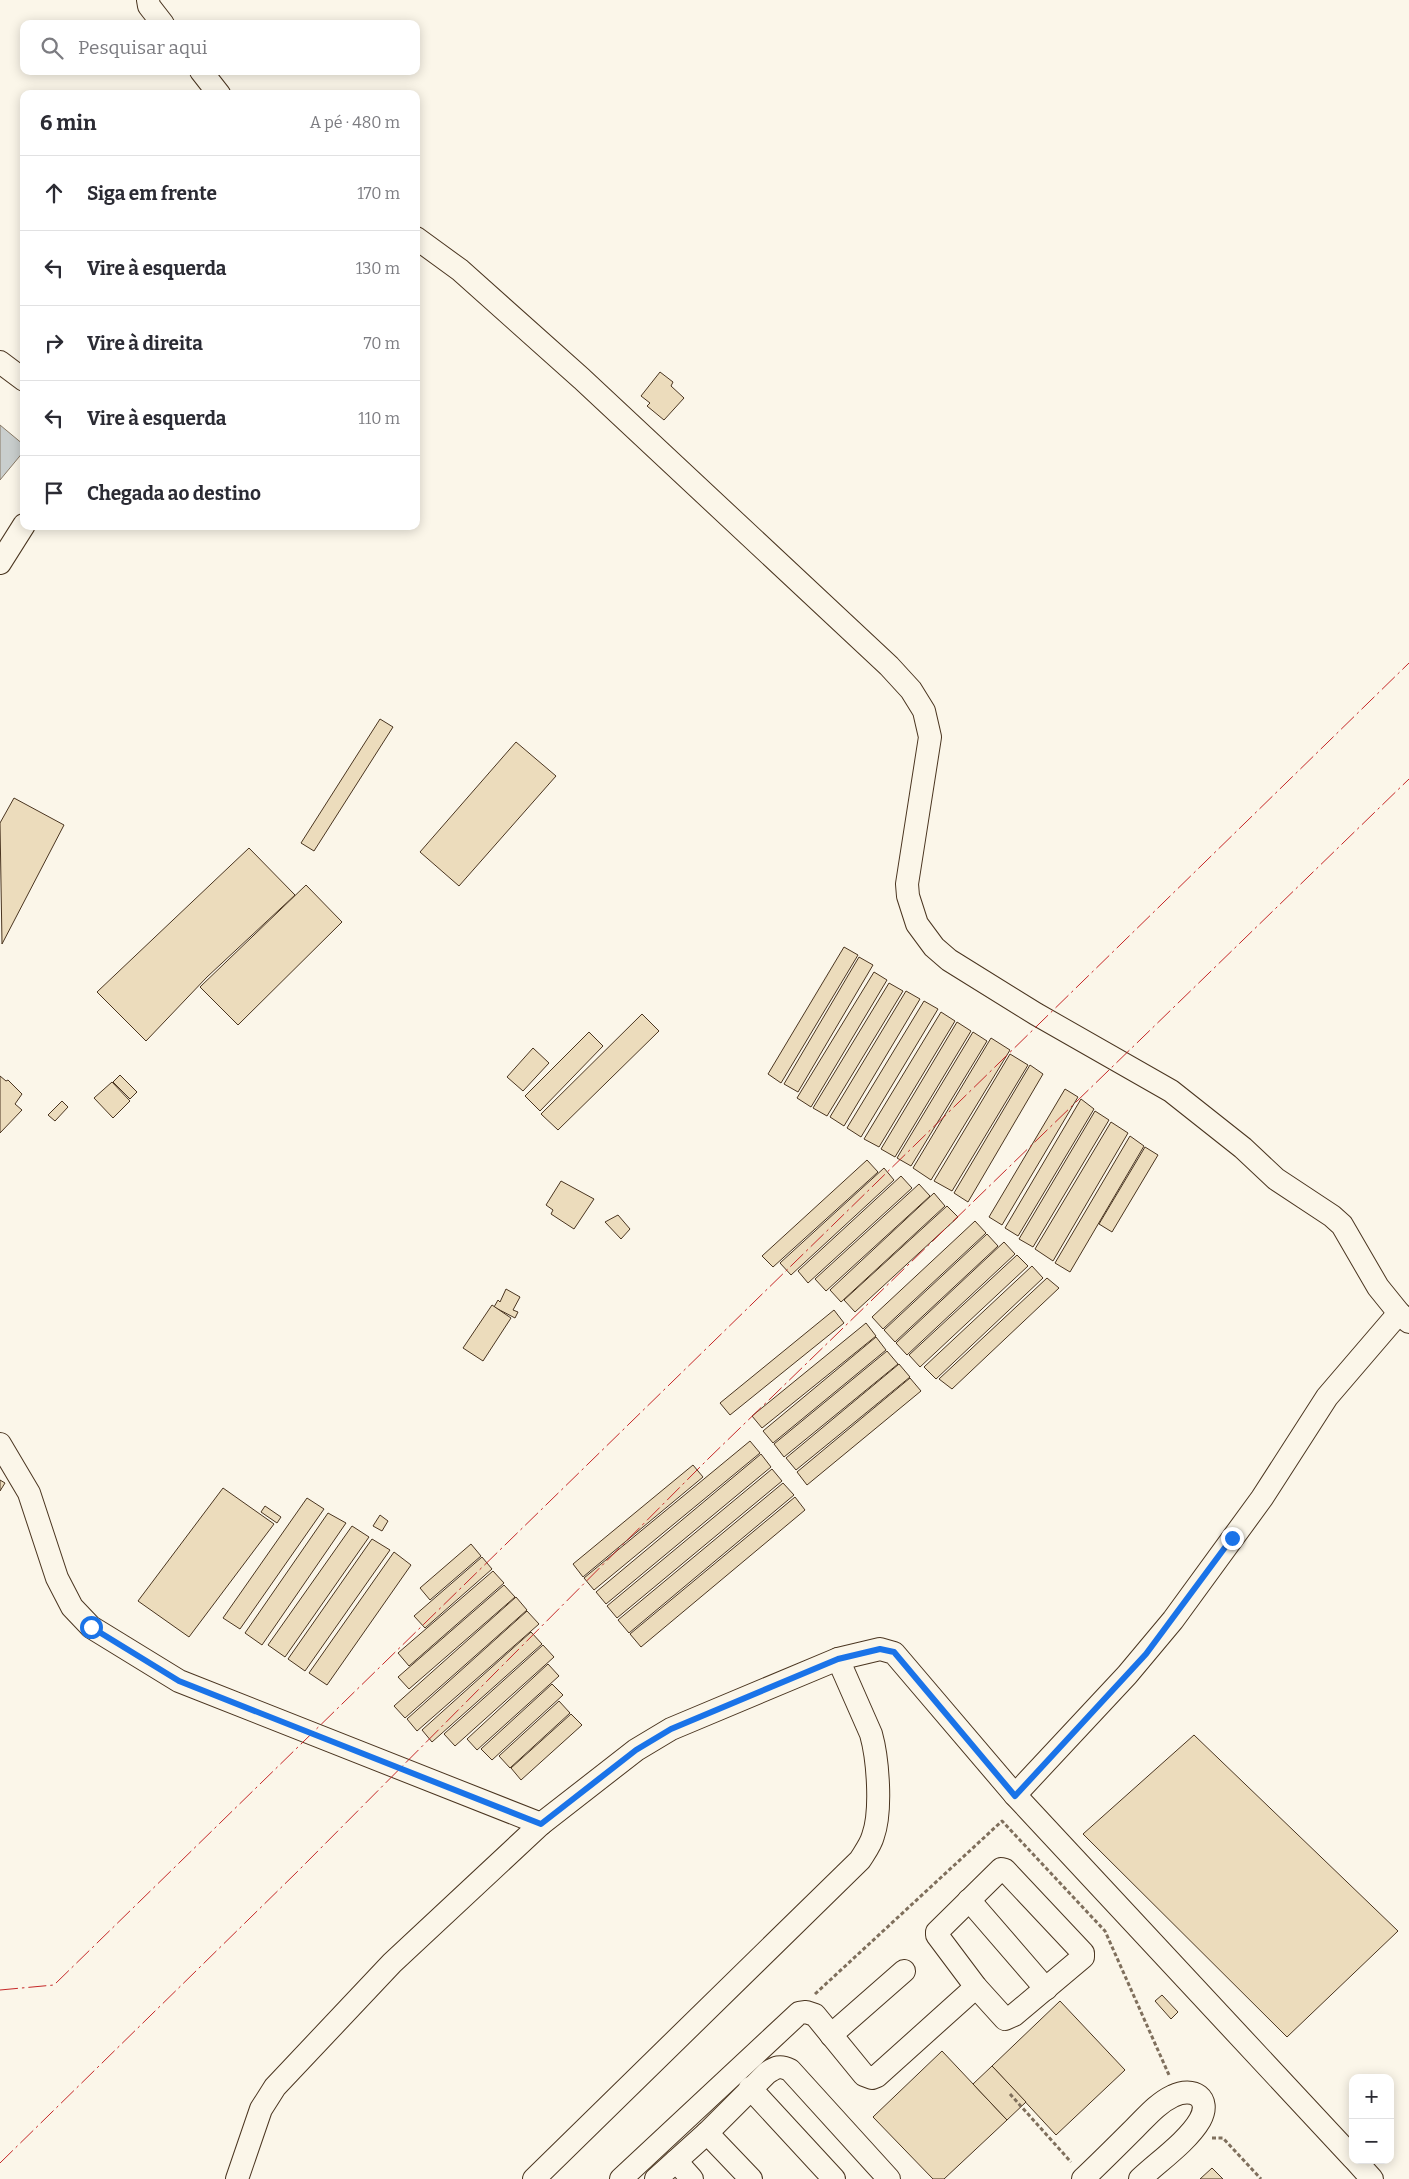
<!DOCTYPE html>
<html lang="pt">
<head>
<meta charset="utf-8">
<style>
  :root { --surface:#fff; --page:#f2f2f3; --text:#2b2b33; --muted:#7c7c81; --line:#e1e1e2 }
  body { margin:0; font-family:Bitter,serif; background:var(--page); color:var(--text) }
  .controls { position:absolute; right:15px; bottom:15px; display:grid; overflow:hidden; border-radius:10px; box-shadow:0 2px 12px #0003 }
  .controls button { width:45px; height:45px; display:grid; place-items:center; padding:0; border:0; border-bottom:1px solid var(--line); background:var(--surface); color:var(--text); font:25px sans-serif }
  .stop { position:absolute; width:15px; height:15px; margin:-11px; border:4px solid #1a73e8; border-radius:50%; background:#fff }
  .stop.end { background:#1a73e8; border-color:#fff; box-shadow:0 1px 5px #0008 }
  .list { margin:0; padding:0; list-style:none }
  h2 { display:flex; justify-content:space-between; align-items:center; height:65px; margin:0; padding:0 20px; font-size:21px }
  h2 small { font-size:16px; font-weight:400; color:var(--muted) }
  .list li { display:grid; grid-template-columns:32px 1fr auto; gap:15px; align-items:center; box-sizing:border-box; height:75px; padding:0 20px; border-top:1px solid var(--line) }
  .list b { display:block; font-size:19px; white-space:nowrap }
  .list em { font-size:16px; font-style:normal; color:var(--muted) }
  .icon { flex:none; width:28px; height:28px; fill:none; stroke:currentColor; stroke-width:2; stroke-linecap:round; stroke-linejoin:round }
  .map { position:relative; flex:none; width:1409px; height:2179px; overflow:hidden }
  .search { position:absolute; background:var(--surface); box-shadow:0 2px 12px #0003; left:20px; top:20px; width:400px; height:55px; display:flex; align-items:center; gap:12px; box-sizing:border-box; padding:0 18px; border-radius:10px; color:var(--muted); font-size:19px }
  .panel { position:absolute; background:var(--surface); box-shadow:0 2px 12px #0003; left:20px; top:90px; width:400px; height:440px; border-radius:10px }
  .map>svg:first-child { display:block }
  .water { fill:#c9cecd; stroke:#887966 }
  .building { fill:#ecdcbc; stroke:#4a3520 }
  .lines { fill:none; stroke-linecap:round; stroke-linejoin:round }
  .minor-casing { stroke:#4a3520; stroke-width:24 }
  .path { stroke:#7f6f5c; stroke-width:3; stroke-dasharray:4 2.5; stroke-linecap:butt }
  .minor { stroke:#fbf6e9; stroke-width:22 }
  .power { stroke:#c62828; stroke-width:1; stroke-dasharray:18 4 2.5 4; stroke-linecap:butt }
  .route { stroke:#1a73e8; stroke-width:6 }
</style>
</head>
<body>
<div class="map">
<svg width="1409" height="2179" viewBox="0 0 1409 2179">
  <rect width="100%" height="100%" fill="#fbf6e9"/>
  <path class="water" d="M0,425L24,445V451L0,480Z"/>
  <g class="building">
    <path d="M660,372L673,382L671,386L684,398L664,420L647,406L650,403L641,396Z"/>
    <path d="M380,719L393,727L314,851L301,843Z"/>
    <path d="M516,742L556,776L459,886L420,852Z"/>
    <path d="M14,798L64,825L2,944L0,823Z"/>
    <path d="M249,848L295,895L207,977L146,1041L97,992Z"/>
    <path d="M306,885L342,922L238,1025L200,987Z"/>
    <path d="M844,947L858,955L781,1083L768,1074Z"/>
    <path d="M859,957L873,965L798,1092L784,1084Z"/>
    <path d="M874,972L887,980L811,1107L797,1098Z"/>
    <path d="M889,983L903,991L827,1116L813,1108Z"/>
    <path d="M906,991L920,999L844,1126L830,1117Z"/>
    <path d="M924,1001L938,1009L861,1137L847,1128Z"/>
    <path d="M941,1012L955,1021L879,1147L864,1139Z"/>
    <path d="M642,1014L659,1031L558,1130L541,1114Z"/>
    <path d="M957,1022L971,1031L895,1157L881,1149Z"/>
    <path d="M589,1032L603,1046L540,1111L525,1096Z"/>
    <path d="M973,1032L987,1041L911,1166L897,1158Z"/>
    <path d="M991,1038L1010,1050L931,1180L913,1168Z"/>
    <path d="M533,1048L549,1063L523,1091L507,1077Z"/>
    <path d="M1010,1054L1028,1065L952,1191L934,1181Z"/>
    <path d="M1030,1065L1043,1074L968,1202L954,1193Z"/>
    <path d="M120,1075L137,1092L130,1099L113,1082Z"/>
    <path d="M0,1076L6,1081L8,1080L22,1094L15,1104L22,1110L0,1133Z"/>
    <path d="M112,1082L130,1101L113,1118L94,1098Z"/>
    <path d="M1065,1089L1078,1097L1002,1225L989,1217Z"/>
    <path d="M1081,1099L1094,1109L1018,1236L1005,1228Z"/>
    <path d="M62,1101L68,1107L55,1121L48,1115Z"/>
    <path d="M1095,1111L1109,1120L1033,1247L1019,1239Z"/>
    <path d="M1111,1122L1128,1133L1053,1261L1035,1249Z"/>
    <path d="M1130,1136L1144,1146L1070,1272L1055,1263Z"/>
    <path d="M1145,1147L1158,1155L1112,1232L1099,1224Z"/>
    <path d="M867,1160L878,1172L773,1267L762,1256Z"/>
    <path d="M884,1168L894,1180L791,1275L780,1263Z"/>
    <path d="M901,1176L912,1188L808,1283L798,1271Z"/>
    <path d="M561,1181L594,1199L574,1229L551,1214L553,1210L546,1205Z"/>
    <path d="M919,1184L930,1196L826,1291L815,1279Z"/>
    <path d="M934,1193L945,1206L841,1302L830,1290Z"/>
    <path d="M947,1206L958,1217L855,1312L844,1300Z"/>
    <path d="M618,1215L630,1229L621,1239L605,1222Z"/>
    <path d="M975,1221L986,1233L883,1329L872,1317Z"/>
    <path d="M987,1234L998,1246L895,1342L884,1330Z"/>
    <path d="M1004,1242L1015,1254L907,1355L896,1343Z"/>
    <path d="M1017,1255L1028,1266L920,1367L909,1355Z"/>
    <path d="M1032,1266L1043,1278L936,1379L924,1367Z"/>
    <path d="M1047,1278L1059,1288L952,1389L939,1379Z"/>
    <path d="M506,1289L520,1297L513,1310L518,1312L515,1318L494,1307L498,1300L500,1302Z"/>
    <path d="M492,1305L511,1318L483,1361L463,1348Z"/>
    <path d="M834,1310L844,1323L730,1415L720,1403Z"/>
    <path d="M866,1323L876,1336L762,1428L752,1416Z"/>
    <path d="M876,1337L886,1350L773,1443L763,1431Z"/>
    <path d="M887,1351L898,1364L784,1457L774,1444Z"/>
    <path d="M899,1364L910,1377L796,1470L786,1458Z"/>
    <path d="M910,1378L921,1391L807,1485L797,1472Z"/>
    <path d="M750,1441L760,1453L594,1590L584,1578Z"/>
    <path d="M761,1454L771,1467L606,1604L596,1592Z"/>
    <path d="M693,1465L703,1477L583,1577L573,1564Z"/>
    <path d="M772,1469L782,1481L617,1618L607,1606Z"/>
    <path d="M0,1480L5,1483L0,1491Z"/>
    <path d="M783,1483L794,1495L629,1633L618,1620Z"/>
    <path d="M223,1488L274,1524L189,1637L138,1601Z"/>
    <path d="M795,1497L805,1510L641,1647L630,1634Z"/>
    <path d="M307,1498L324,1509L240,1629L223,1618Z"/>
    <path d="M265,1506L281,1517L277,1523L261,1512Z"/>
    <path d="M328,1513L346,1523L262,1645L245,1633Z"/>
    <path d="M380,1515L388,1521L382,1531L373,1526Z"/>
    <path d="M352,1526L369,1537L285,1657L268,1645Z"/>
    <path d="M372,1539L390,1550L305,1671L288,1659Z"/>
    <path d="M471,1544L481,1556L430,1600L420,1588Z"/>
    <path d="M394,1552L411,1565L327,1685L309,1673Z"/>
    <path d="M482,1557L492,1569L425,1628L414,1616Z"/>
    <path d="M493,1571L504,1583L409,1666L398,1653Z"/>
    <path d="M504,1585L515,1597L409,1689L398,1677Z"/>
    <path d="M516,1597L527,1610L405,1718L394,1706Z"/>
    <path d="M527,1611L539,1624L417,1731L407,1719Z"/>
    <path d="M531,1632L542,1644L432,1742L422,1730Z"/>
    <path d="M543,1645L554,1657L455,1746L444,1734Z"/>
    <path d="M548,1664L559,1676L477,1750L467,1739Z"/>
    <path d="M552,1684L563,1695L492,1760L481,1749Z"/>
    <path d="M559,1701L570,1713L510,1768L499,1756Z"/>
    <path d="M571,1714L582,1725L521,1780L511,1768Z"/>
    <path d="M1194,1735L1398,1931L1287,2037L1083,1834Z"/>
    <path d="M1162,1995L1178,2012L1171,2019L1155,2001Z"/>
    <path d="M1060,2001L1125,2070L1056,2135L992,2066Z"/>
    <path d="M942,2051L1007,2120L944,2179H933L873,2117Z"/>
    <path d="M992,2066L1026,2102L1007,2120L973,2084Z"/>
    <path d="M1212,2168L1223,2179H1200Z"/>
  </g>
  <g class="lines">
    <defs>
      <g id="minor">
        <path d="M148,0L149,6L163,24"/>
        <path d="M201,71L219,94"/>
        <path d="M416,238L460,270L582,379L889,666L911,690L924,711L930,737L907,884L908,896L917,924L934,947L949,960L1036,1014L1171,1091L1243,1148L1276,1179L1332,1216L1342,1225L1378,1287L1399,1313L1409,1322"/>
        <path d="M0,362L24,380"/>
        <path d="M0,563L24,525"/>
        <path d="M0,1444L29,1493L57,1578L72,1607L91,1627L179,1681L541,1824"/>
        <path d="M1015,1795L1127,1675L1173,1620L1262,1498L1327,1397L1399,1313"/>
        <path d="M1001,1869L1005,1870L1083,1953V1957L1014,2015L1005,2019L976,1987L937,1935V1932Z"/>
        <path d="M969,1900L1046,1989"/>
        <path d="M831,2035L904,1971"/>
        <path d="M750,2088L834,2179"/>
        <path d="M707,2133L751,2179"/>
        <path d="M1355,2160L1372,2179"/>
        <path d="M676,2161L692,2179"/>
        <path d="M237,2179L261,2109L275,2087L392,1963L541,1824L636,1750L671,1729L838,1659L880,1649L894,1653L1015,1795L1353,2158"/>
        <path d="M534,2179L860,1860C865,1852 871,1844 873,1836C882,1811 878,1759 871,1734L838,1659"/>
        <path d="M621,2179L799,2013L806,2012L815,2015L864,2075L872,2078L877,2076L976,1987"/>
        <path d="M656,2179L707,2133L767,2073C776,2067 780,2065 790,2070L889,2179"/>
        <path d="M1083,2179C1101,2162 1118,2145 1135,2128C1147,2116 1158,2103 1173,2096C1193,2086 1212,2098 1200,2120C1188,2141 1158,2162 1140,2179"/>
      </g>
    </defs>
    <use href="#minor" class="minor-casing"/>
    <g class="path">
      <path d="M815,1994L1002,1821L1105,1931L1169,2075"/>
      <path d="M1010,2094L1071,2162"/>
      <path d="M1212,2138H1223L1261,2179"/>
    </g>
    <use href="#minor" class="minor"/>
    <g class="power">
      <path d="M0,1990L54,1985L1409,663"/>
      <path d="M0,2163L298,1871L707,1460L1409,779"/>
    </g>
  </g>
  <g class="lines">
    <path class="route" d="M91,1627L179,1681L541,1824L636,1750L671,1729L838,1659L880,1649L894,1652L1015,1796L1146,1654L1232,1538"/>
  </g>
</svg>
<div class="controls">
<button>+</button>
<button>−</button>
</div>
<div class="stop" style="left:91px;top:1627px"></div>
<div class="stop end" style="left:1232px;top:1538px"></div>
<div class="search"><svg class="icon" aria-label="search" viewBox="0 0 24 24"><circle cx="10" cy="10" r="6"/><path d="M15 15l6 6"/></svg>Pesquisar aqui</div>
<section class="panel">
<h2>6 min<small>A pé · 480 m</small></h2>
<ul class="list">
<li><svg class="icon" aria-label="ahead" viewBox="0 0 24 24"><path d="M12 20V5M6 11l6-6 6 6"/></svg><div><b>Siga em frente</b></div><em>170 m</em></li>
<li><svg class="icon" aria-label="left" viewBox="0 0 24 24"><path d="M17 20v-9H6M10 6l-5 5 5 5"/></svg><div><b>Vire à esquerda</b></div><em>130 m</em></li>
<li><svg class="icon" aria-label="right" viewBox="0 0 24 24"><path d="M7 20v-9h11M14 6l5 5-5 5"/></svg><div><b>Vire à direita</b></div><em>70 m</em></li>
<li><svg class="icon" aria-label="left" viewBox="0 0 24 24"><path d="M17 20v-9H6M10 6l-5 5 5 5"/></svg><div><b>Vire à esquerda</b></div><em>110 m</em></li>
<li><svg class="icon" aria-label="arrive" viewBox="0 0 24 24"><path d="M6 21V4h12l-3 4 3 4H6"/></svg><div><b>Chegada ao destino</b></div></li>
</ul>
</section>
</div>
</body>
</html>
